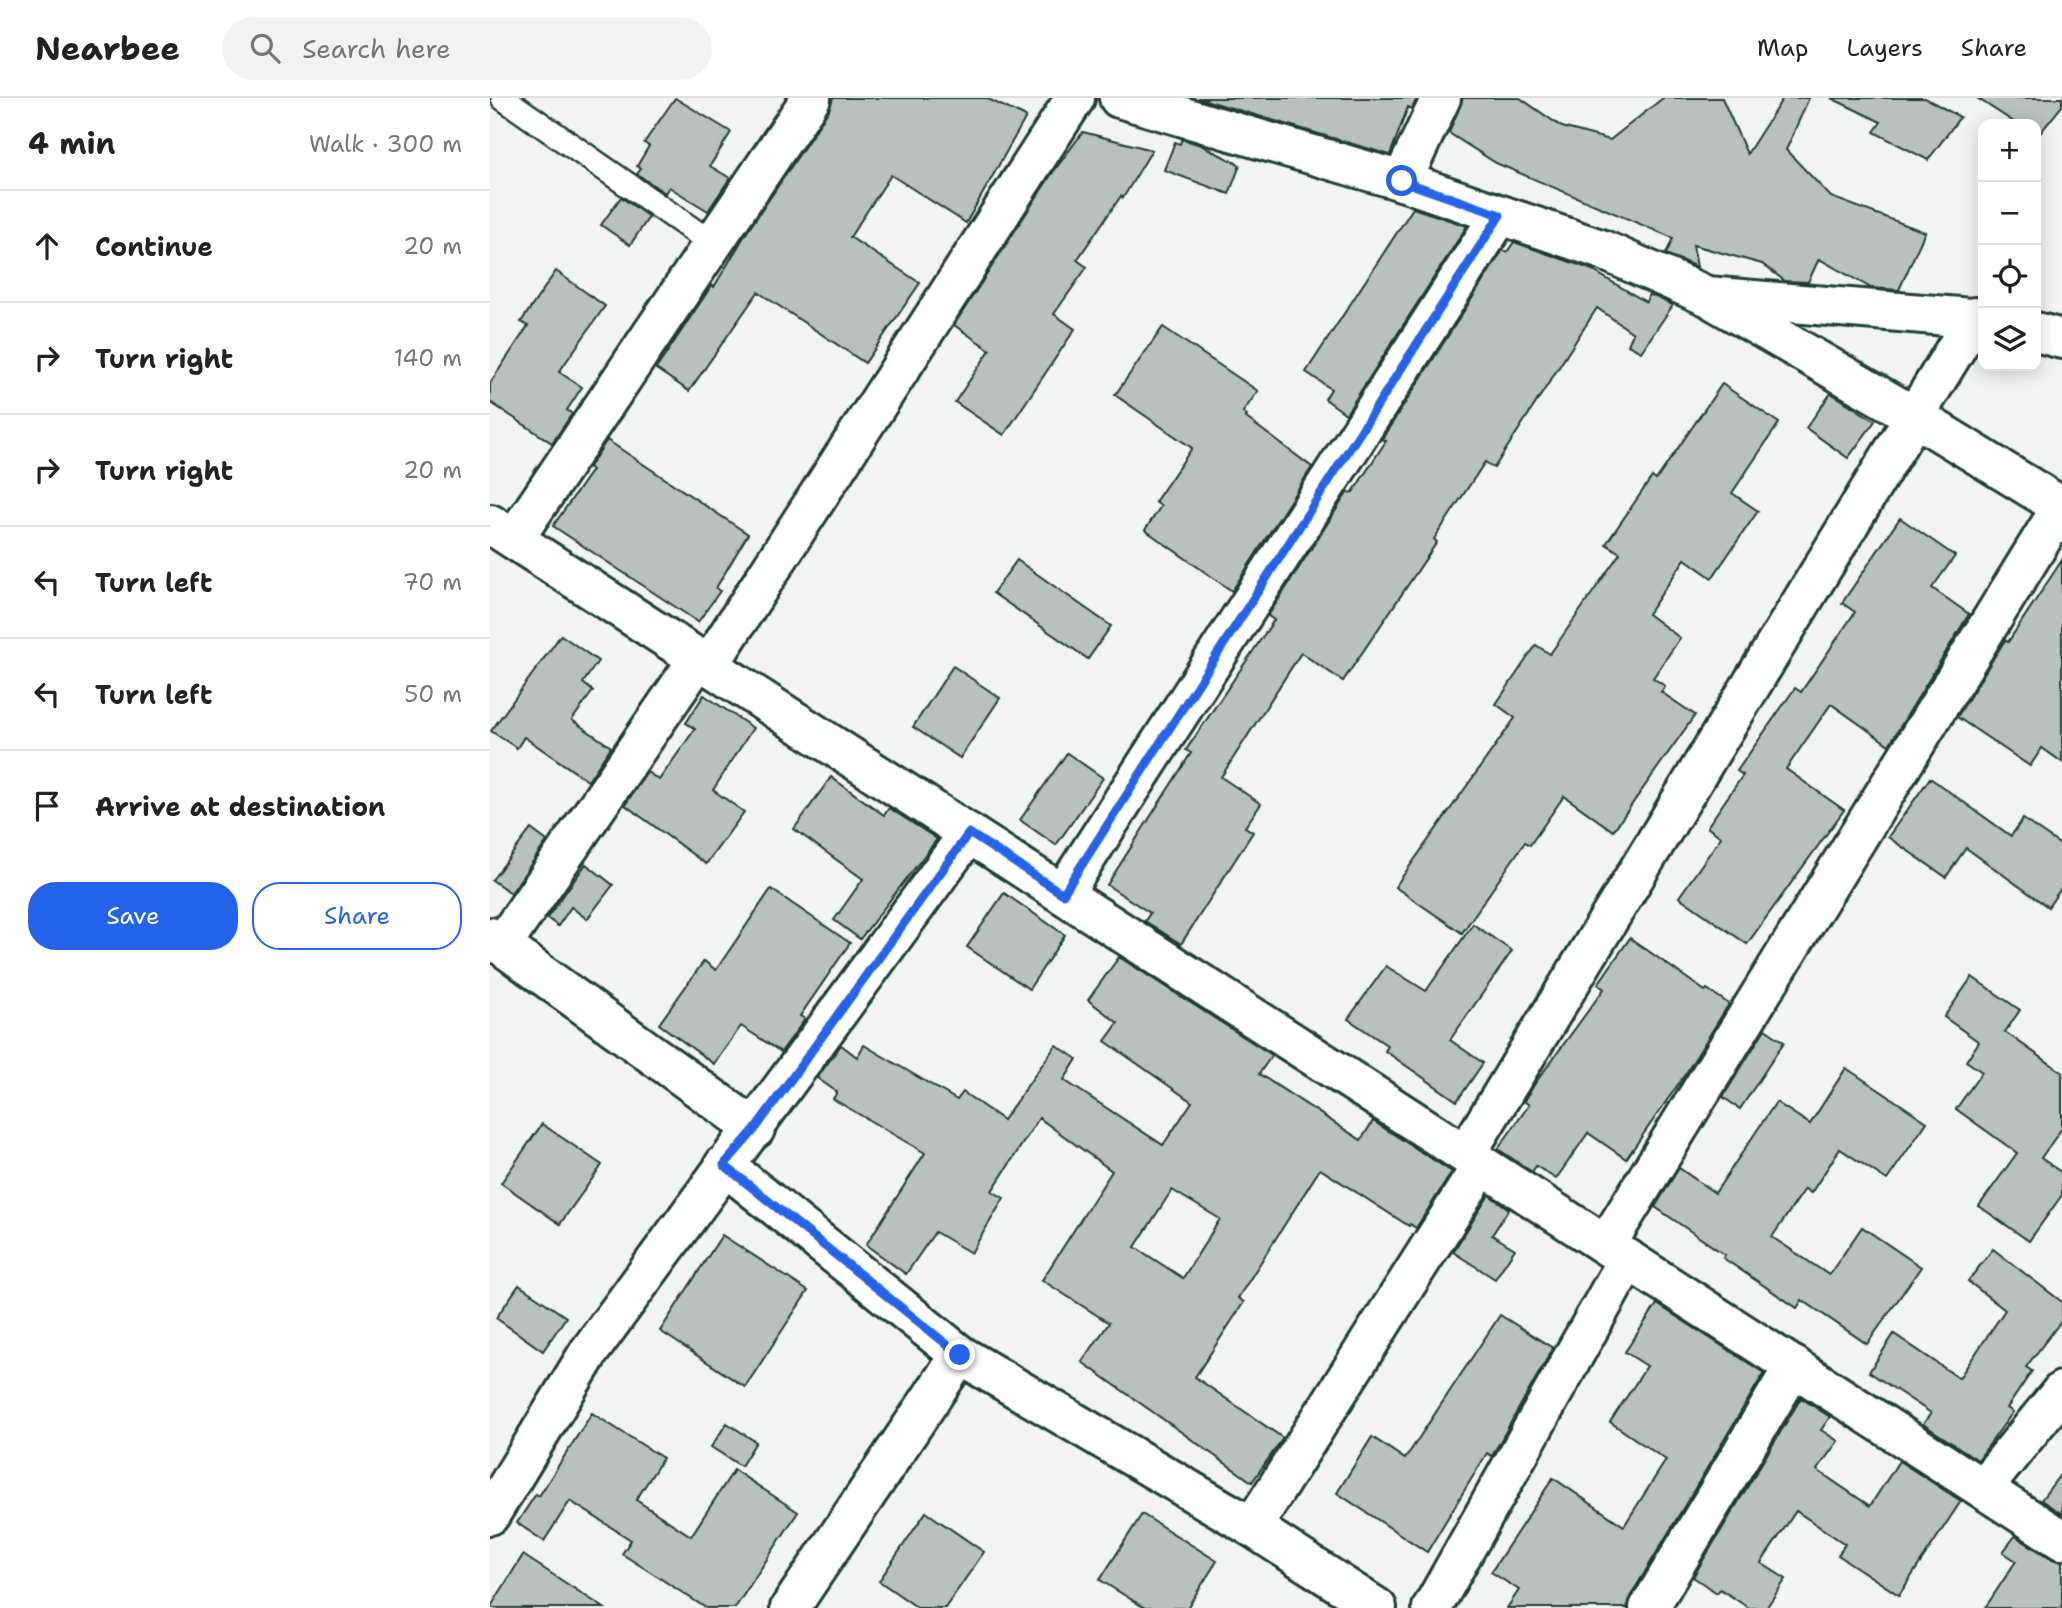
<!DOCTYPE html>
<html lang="en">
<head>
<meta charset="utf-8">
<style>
  :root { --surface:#fff; --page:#f2f2f2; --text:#222; --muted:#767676; --line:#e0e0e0; --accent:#2563eb }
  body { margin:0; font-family:"Shantell Sans",sans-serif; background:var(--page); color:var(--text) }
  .controls { position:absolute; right:21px; top:21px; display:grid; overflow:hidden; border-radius:14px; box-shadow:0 4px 18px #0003 }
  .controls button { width:63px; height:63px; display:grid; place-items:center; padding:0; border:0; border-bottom:2px solid var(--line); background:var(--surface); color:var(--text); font:35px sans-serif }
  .stop { position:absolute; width:21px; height:21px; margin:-16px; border:5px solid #2563eb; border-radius:50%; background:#fff }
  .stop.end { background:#2563eb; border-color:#fff; box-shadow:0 2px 7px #0008 }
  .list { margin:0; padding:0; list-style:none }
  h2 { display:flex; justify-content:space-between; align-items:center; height:91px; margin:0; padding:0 28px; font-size:30px }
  h2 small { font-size:23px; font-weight:400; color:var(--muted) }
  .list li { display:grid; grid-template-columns:46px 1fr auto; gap:21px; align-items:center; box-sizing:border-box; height:112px; padding:0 28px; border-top:2px solid var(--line) }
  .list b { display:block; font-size:26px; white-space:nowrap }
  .list em { font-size:23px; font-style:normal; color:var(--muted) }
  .actions { display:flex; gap:14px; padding:21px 28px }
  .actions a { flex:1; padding:16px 0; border:2px solid var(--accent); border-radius:28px; text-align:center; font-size:24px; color:var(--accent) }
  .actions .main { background:var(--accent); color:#fff }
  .icon { flex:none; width:38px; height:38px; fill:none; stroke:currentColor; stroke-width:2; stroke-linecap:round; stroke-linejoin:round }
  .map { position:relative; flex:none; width:1572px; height:1510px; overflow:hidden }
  header { display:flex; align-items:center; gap:42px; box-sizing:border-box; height:98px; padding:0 35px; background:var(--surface); border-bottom:2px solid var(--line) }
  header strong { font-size:33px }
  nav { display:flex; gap:38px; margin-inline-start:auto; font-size:24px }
  .search { width:490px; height:63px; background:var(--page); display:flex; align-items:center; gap:18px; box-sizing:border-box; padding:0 24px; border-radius:38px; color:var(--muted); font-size:26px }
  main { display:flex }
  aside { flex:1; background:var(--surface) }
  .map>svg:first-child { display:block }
  .building { fill:#b7c1bd; stroke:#1f3d34; stroke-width:2; fill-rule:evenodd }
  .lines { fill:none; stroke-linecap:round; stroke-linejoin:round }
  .lane-casing { stroke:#1f3d34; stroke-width:28 }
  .street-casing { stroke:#1f3d34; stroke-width:44 }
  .lane { stroke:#fff; stroke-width:23 }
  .street { stroke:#fff; stroke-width:38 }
  .route { stroke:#2563eb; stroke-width:9 }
</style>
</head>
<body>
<header>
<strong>Nearbee</strong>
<div class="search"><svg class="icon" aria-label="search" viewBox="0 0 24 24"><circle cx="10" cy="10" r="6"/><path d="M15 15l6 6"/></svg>Search here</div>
<nav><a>Map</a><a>Layers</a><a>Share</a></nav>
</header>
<main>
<aside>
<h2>4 min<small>Walk · 300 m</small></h2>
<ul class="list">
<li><svg class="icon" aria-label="ahead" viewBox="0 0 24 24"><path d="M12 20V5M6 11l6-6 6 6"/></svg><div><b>Continue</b></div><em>20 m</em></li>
<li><svg class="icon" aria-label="right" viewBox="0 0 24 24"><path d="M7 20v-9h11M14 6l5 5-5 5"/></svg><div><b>Turn right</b></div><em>140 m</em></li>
<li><svg class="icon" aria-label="right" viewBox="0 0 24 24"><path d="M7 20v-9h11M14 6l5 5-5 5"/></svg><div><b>Turn right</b></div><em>20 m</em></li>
<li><svg class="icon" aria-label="left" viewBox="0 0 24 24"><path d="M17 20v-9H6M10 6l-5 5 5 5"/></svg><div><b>Turn left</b></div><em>70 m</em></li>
<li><svg class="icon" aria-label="left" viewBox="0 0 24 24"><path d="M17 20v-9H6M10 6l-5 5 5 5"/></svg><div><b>Turn left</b></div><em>50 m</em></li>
<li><svg class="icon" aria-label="arrive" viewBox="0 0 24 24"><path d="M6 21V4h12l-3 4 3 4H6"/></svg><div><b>Arrive at destination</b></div></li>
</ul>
<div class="actions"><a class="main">Save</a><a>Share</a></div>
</aside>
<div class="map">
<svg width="1572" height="1510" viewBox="0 0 1572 1510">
  <rect width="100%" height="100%" fill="#f2f3f3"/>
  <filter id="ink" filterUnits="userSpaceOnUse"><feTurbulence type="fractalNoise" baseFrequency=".0143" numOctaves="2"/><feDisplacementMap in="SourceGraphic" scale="14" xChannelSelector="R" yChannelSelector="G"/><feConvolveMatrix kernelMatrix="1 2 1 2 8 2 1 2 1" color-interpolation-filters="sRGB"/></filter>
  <g filter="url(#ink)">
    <g class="building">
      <path d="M185,0L241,34L220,68L240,80L218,113L179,89L175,95L147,76L151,71L147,68L159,48L154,45Z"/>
      <path d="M343,0H496L536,19L476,125L401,77L360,139L430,185L375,265L268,194L199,293L166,271L222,187L224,189L255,137L339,12Z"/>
      <path d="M708,0H927L922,11L918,9L900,57Z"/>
      <path d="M973,0H1030L1072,29L1120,42L1173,0H1232L1257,56L1293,0H1319L1296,52L1341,99L1435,134L1409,192L1381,190L1329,161L1318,184L1295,183L1272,166L1203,147L1207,169L1176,156L1183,140L1006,65L959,35Z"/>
      <path d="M1341,0H1435L1470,19L1438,62L1384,34L1391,24Z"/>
      <path d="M1487,0H1572V8L1547,39L1546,26H1527Z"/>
      <path d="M593,34L662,52L633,100L631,98L587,162L597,169L564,216L585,231L514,337L465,304L500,252L464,227L561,77Z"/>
      <path d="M692,41L711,47L750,67L739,96L674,72L685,44L690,46Z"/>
      <path d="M131,99L159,119L140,147L111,127Z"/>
      <path d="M923,110L977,128L856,316L835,301L841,291L816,274Z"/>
      <path d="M1024,144L1100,171L1156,204L1159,196L1183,207L1151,254L1138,247L1143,235L1107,210L1004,370L995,364L944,441L947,444L853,583L811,555L731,679L771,706L755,729L763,734L691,846L655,823L660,815L617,787L701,655L696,652L784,522L778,518L857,395L863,394L896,343L892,341L1013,152L1017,154Z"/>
      <path d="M66,173L115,208L69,274L92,289L77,312L82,316L62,345L0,304V285L38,228L31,224Z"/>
      <path d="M673,229L768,293L753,314L757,317L755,319L822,369L742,493L655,432L671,408L665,404L702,350L625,297Z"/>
      <path d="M1232,286L1289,325L1242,395L1268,413L1222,480L1195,461L1158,516L1190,540L1163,580L1175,588L1171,594L1205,617L1123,733L1074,698L1040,747L1035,744L972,835L905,789L1025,620L1006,606L1046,547L1060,556L1130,455L1116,446L1162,379L1166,382Z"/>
      <path d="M1341,295L1385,323L1358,360L1316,330Z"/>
      <path d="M117,342L258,436L226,490L230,493L208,524L63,428L102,372L99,369Z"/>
      <path d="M1410,420L1465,458L1442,490L1479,516L1399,647L1341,606L1296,671L1354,712L1257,846L1189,799L1231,739L1217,729L1253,677L1247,673L1305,590L1311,594L1365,514L1352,505Z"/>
      <path d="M527,462L621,528L598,561L503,495Z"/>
      <path d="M1572,462V664L1552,650L1540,668L1467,619L1515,542L1518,544Z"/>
      <path d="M71,537L108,563L93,585L103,593L82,622L121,649L98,683L34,639L27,650L1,633Z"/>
      <path d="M463,568L510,600L470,660L423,629Z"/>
      <path d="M214,597L263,630L223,692L254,714L216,766L135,707L157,674L169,682L205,631L196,625Z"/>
      <path d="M577,655L613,680L566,747L530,722Z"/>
      <path d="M341,679L394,717L399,710L447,741L370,841L344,822L373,781L304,731Z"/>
      <path d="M1440,680L1521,738L1533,721L1572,748V789L1558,809L1476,750L1456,779L1398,739Z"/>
      <path d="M41,731L57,743L21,795L2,782Z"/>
      <path d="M96,766L123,787L97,821L81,809L68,828L57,820Z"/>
      <path d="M281,791L360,845L310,918L315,921L291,954L251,928L224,966L169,926L214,863L226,872Z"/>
      <path d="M514,795L575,837L539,891L477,849Z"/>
      <path d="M983,826L1022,853L960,942L993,965L967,1003L895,953L898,948L858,921L896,868L936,893Z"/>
      <path d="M1140,840L1215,893L1217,891L1239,906L1196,975L1136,1061L1098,1035L1066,1081L1046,1068L1042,1074L1008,1051L1039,1007L1034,1003L1046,984L1114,891L1108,886Z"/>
      <path d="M629,859L782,957L769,976L871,1042L883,1023L962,1074L926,1130L920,1126L919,1128L830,1071L748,1200L754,1204L705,1279L793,1340L762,1384L592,1264L619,1225L552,1182L622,1073L549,1020L502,1093L514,1100L481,1155L445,1134L416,1176L376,1147L435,1055L343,1001L347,994L327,980L351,947L367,959L374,947L467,1002L473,994L513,1022L566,947L587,961L574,982L673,1047L702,1004L615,943L628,925L598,902ZM682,1092L730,1121L693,1180L645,1149Z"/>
      <path d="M1482,879L1530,912L1515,934L1572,974V1030L1551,1060L1572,1075V1097L1539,1143L1489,1108L1527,1055L1466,1011L1492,974L1476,963L1489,944L1454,919Z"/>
      <path d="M1275,931L1294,944L1250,1011L1233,999Z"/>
      <path d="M1356,970L1437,1024L1397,1082L1350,1051L1321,1095L1315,1091L1282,1139L1339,1177L1372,1129L1431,1169L1377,1246L1312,1202L1307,1210L1233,1160L1235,1157L1165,1109L1189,1070L1225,1095L1286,1004L1320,1026Z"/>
      <path d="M52,1026L112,1067L70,1126L11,1085Z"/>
      <path d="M999,1097L1019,1111L1002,1137L1025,1151L1005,1181L963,1154Z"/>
      <path d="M232,1137L318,1193L255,1289L170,1233Z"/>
      <path d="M1503,1151L1572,1204V1222L1536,1269L1542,1273L1517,1310L1523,1314L1488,1362L1433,1326L1441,1315L1379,1274L1404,1236L1469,1280L1515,1212L1478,1183Z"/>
      <path d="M29,1187L76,1219L53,1253L6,1220Z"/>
      <path d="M1167,1206L1274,1275L1140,1499L1137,1510H1017L1029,1492L1001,1474L1063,1380L1134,1428L1176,1362L1120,1324L1157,1268L1135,1254Z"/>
      <path d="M1010,1217L1063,1250L1002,1358L997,1355L937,1454L847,1395L882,1339L915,1361Z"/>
      <path d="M1311,1300L1340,1319L1331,1332L1348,1343L1327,1372L1380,1408L1409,1363L1471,1403L1409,1497L1348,1457L1355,1446L1306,1413L1271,1465L1296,1481L1276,1510H1259L1230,1491L1227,1495L1203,1479Z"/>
      <path d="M102,1315L173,1360L146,1402L201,1438L244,1372L308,1414L245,1510H216L165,1477L132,1456L141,1442L80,1403L54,1443L27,1425L46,1396L49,1398Z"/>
      <path d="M237,1325L266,1344L251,1368L221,1349Z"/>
      <path d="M1572,1374V1416L1551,1402Z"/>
      <path d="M436,1414L494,1454L455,1510H428L389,1483Z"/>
      <path d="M652,1416L727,1463L697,1510H655L610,1482Z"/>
      <path d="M1525,1438L1560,1460L1572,1464V1510H1495L1526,1463L1513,1454Z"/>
      <path d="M33,1457L114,1510H0Z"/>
    </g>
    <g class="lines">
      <defs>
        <path id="lane" d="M13,0L223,146"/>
        <g id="street">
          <path d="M629,0L912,83L1113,152L1217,198L1493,221"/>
          <path d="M912,83L951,0"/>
          <path d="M1225,203L1424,318L1572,409"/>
          <path d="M1546,234L1572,241"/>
          <path d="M0,426L1572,1442"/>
          <path d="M24,441L321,0"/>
          <path d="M219,567L585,0"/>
          <path d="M573,796L1010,117"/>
          <path d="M0,839L265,1031"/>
          <path d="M12,847L209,560"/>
          <path d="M976,1056L1485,219"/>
          <path d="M234,1067L470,1257L762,1429L887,1510"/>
          <path d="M1116,1147L1572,408"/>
          <path d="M1493,1390L1572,1293"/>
          <path d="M0,1417L99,1254L479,735"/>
          <path d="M762,1429L992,1067"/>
          <path d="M300,1510L470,1257"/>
          <path d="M942,1510L1138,1161"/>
          <path d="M1159,1510L1304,1268"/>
        </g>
      </defs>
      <use href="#lane" class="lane-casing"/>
      <use href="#street" class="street-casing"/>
      <use href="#lane" class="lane"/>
      <use href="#street" class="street"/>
    </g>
  </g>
  <g class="lines" filter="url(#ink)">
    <path class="route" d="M470,1257L234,1067L265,1031L479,735L573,796L1010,117L912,83"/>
  </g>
</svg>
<div class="controls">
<button>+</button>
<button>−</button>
<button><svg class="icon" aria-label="locate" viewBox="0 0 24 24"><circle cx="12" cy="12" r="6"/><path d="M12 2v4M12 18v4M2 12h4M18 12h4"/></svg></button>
<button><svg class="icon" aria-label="layers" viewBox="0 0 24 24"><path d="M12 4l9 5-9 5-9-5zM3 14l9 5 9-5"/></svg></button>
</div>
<div class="stop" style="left:912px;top:83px"></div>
<div class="stop end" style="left:470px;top:1257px"></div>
</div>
</main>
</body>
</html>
